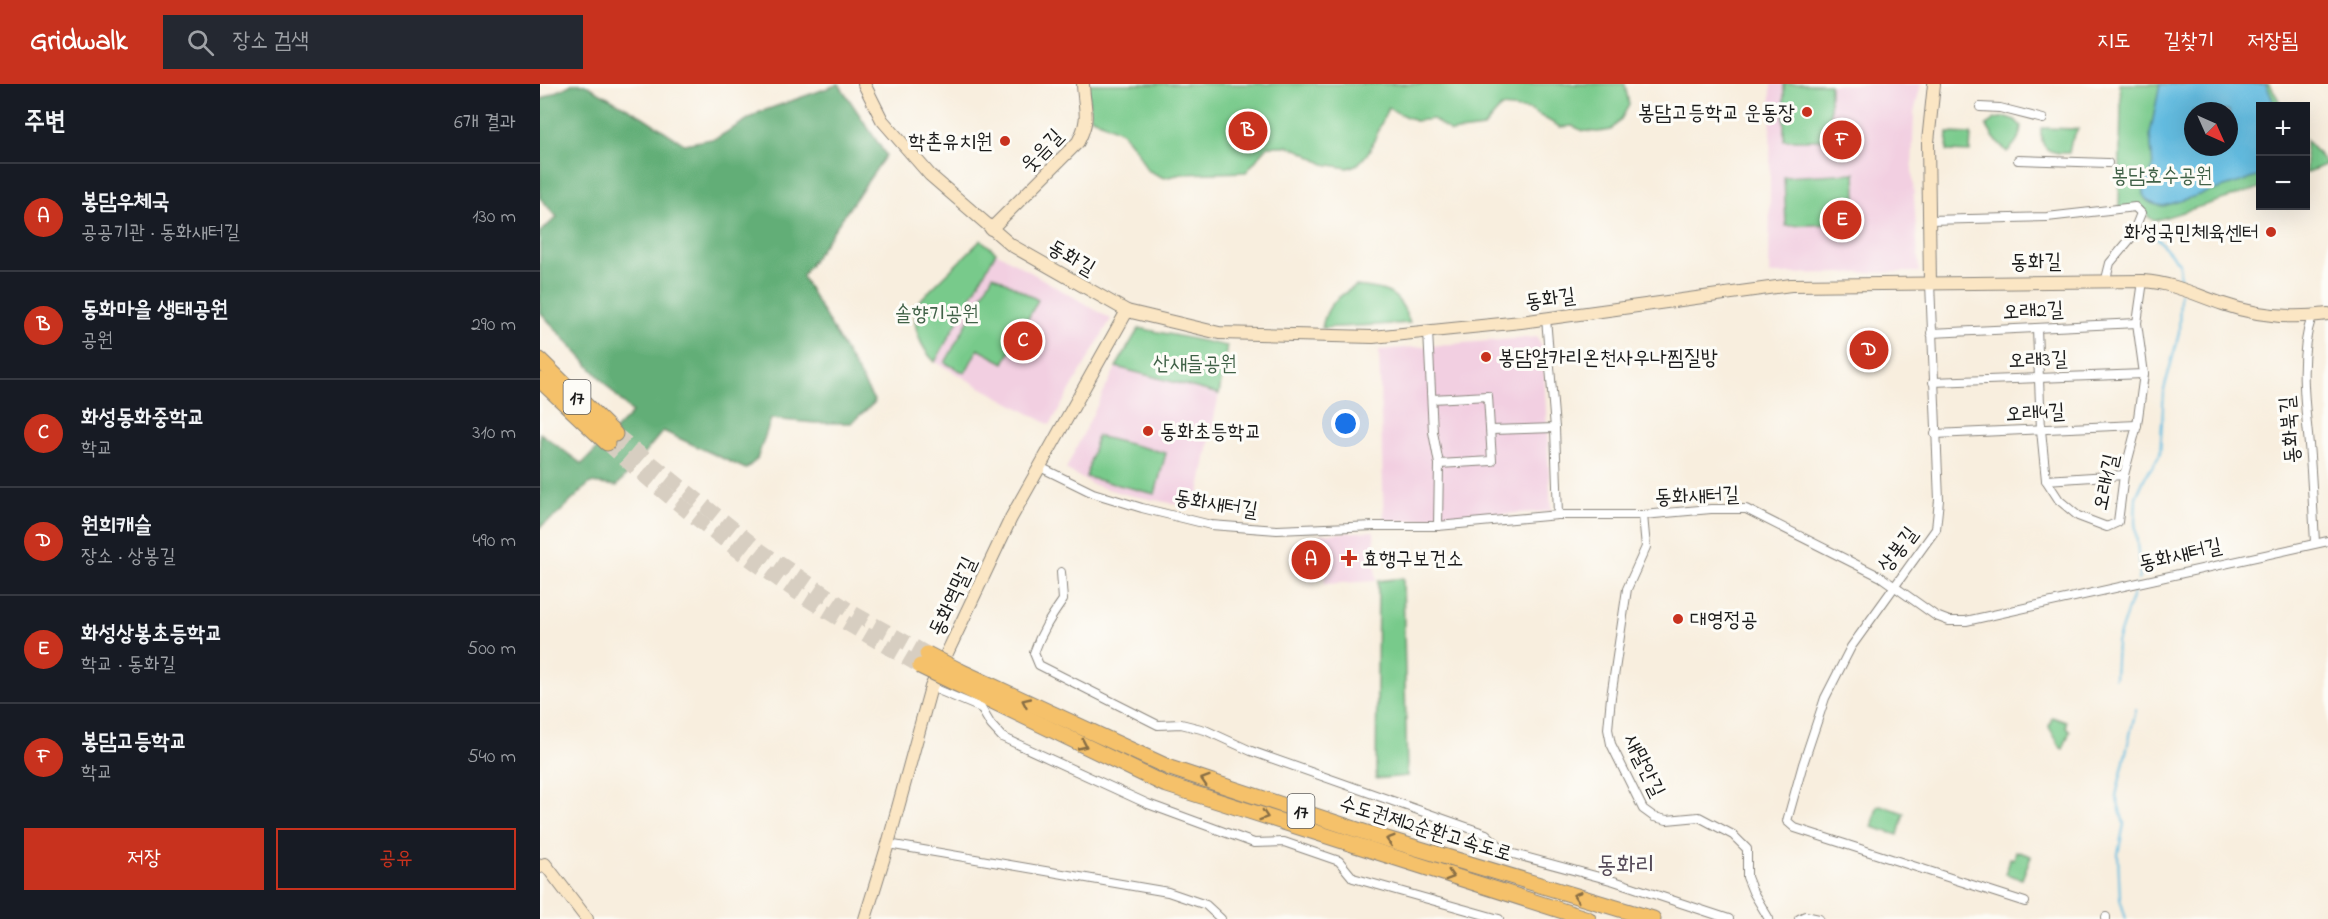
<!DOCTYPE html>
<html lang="ko">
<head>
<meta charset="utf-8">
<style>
  :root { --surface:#171b24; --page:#242831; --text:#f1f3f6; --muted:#9ea1a6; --line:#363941; --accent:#c8321e }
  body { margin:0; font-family:"Indie Flower","Poor Story",sans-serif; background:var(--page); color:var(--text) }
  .controls { position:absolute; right:18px; top:18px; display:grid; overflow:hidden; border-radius:0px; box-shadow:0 6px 24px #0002 }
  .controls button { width:54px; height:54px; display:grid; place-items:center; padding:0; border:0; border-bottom:2px solid var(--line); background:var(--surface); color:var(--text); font:30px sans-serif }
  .compass { position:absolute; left:1644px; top:18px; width:54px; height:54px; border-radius:50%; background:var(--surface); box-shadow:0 6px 24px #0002; rotate:135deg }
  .you { position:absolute; left:806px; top:340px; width:21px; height:21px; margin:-15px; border:4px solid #fff; border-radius:50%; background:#1a73e8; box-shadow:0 0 0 9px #1a73e833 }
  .badge { display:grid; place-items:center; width:39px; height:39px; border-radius:50%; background:var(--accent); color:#fff; font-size:20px; font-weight:700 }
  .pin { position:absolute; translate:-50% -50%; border:3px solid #fff; box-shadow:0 2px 6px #0006 }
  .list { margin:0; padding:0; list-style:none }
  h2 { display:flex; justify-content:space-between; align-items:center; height:78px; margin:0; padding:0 24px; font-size:26px }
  h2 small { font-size:20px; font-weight:400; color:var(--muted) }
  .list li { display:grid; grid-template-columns:39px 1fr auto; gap:18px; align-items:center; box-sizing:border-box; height:108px; padding:0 24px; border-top:2px solid var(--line) }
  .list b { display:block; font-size:22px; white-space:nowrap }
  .list p { margin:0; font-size:20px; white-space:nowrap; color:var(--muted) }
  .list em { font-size:20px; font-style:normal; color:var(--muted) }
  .actions { display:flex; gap:12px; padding:18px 24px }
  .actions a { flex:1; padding:14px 0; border:2px solid var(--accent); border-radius:0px; text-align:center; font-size:21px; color:var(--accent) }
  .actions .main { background:var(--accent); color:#fff }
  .icon { flex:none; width:33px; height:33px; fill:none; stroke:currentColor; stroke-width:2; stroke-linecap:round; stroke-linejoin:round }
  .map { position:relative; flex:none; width:1788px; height:835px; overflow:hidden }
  header { display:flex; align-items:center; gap:36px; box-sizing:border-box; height:84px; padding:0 30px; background:var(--accent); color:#fff }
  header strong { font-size:28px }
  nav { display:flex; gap:33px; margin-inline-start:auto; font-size:21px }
  .search { width:420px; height:54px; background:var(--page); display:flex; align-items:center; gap:15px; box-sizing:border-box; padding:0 21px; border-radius:0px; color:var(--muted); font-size:22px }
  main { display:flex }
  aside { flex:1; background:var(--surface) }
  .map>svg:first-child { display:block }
  .built { fill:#f2cfe1 }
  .green { fill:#78ca8b; stroke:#4a7354; stroke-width:1.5; fill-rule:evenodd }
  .forest { fill:#62ae77; stroke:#3f654a; stroke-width:1.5 }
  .water { fill:#63bce0; stroke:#406c7e; stroke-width:1.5; fill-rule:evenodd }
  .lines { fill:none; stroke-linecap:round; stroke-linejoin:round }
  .stream { stroke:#63bce0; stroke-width:2 }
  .highway-tunnel { stroke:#d7cec1; stroke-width:15; stroke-dasharray:15 8; stroke-linecap:butt }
  .street-casing { stroke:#8a857d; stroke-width:10 }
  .secondary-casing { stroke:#8a857d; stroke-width:14 }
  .highway-casing { stroke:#8a857d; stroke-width:17 }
  .street { stroke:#fff; stroke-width:8 }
  .secondary { stroke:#fbe6c4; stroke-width:12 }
  .highway { stroke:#f5c16b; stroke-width:15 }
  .highway-bridge-casing { stroke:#8a857d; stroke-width:17; stroke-linecap:butt }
  .highway-bridge { stroke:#f5c16b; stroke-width:15 }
  .oneway { stroke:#886e44 }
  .poi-dot { fill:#c8321e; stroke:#fdfcf7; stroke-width:2 }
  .labels { text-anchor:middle; stroke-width:6; stroke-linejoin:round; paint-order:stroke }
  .shield { fill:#fdfcf7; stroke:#605f5e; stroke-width:1.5 }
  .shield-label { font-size:20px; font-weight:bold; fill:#1c1c1c }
  .poi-label { font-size:21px; fill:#1c1c1c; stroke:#fdfcf7; text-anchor:start }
  .street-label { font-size:21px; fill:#1c1c1c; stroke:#fdfcf7 }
  .park-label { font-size:21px; fill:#416248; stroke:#fdfcf7 }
  .quarter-label { font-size:24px; fill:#554a58; stroke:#fdfcf7 }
</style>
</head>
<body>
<header>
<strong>Gridwalk</strong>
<div class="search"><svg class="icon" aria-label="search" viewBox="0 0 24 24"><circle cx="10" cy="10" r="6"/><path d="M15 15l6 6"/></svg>장소 검색</div>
<nav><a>지도</a><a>길찾기</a><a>저장됨</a></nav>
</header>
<main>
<aside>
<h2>주변<small>6개 결과</small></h2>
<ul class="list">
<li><span class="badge">A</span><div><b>봉담우체국</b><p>공공기관 · 동화새터길</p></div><em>130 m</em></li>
<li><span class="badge">B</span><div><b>동화마을 생태공원</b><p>공원</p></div><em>290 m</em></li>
<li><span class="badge">C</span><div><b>화성동화중학교</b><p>학교</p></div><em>310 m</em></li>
<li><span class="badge">D</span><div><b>원희캐슬</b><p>장소 · 상봉길</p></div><em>490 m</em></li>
<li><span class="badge">E</span><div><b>화성상봉초등학교</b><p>학교 · 동화길</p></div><em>500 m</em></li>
<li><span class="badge">F</span><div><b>봉담고등학교</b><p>학교</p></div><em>540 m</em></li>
</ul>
<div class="actions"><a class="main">저장</a><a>공유</a></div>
</aside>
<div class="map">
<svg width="1788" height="835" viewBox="0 0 1788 835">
  <rect width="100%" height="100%" fill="#fdfcf7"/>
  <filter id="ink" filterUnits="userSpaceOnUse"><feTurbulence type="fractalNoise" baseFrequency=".0167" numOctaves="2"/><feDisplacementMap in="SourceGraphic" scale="12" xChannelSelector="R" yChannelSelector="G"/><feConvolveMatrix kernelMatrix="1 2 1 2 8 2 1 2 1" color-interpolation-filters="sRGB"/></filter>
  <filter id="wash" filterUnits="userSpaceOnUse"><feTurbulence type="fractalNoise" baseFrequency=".008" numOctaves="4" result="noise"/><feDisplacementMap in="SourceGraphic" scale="24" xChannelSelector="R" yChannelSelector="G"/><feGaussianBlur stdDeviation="1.35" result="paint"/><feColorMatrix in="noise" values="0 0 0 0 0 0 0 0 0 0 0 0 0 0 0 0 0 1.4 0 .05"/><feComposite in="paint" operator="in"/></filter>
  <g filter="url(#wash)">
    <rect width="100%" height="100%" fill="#f8eede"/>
    <g class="built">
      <path d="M1231,0H1381L1374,29L1372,84L1379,188L1229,190Z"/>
      <path d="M456,168L571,235L510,341L395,278Z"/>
      <path d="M997,253L1003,266L1011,427L844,438L839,266Z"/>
      <path d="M576,283L679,310L656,424L585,410L551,400L526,385Z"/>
      <path d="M834,447L836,497L785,500L780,450Z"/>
    </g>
    <g class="green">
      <path d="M548,0H1085L1089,21L1081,35L1071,46L1058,48L1043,47L1033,42L1020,43L990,26L961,23L943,44L911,48L893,35L875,37L848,24L829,68L818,80L808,84L784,80L761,67L748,62H728L706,88L642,90L624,94L607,86L597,67L582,48L550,33Z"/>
      <rect x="1244" y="0" width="46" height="56"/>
      <path d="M1580,0H1730L1742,22H1720V104L1614,137L1595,123L1579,124L1581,20ZM1653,27H1689V63H1653Z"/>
      <path d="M1466,33L1475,36L1481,42C1480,54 1476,60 1467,68L1454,54L1446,41L1455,35Z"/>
      <path d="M1501,44L1538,45L1531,58L1529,69C1509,70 1500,66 1501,44Z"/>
      <path d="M1408,49L1431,50L1430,68L1407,67Z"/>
      <path d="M1766,56L1787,80L1766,89Z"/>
      <path d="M1315,89L1317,139L1246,142L1244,93Z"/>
      <path d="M441,156L456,168L395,278C379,262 373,243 375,221Z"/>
      <path d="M453,191L498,216L464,279L438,265L425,289L405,279Z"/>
      <path d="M816,202C847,206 859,206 870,239L782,244C786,221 797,213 816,202Z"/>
      <path d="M599,244L687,262L679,310L576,283Z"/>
      <path d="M557,352L626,369L615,410L546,393Z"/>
      <path d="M863,494L867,692L836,695L838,497Z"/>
      <path d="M1512,633L1526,638V643L1530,647L1523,665L1521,664L1509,643Z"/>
      <path d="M1340,721L1364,729L1358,751L1332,743L1337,723Z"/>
      <path d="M1476,767L1491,772L1482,795L1466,790L1470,774L1474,775Z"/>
    </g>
    <path class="forest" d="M32,0H45L103,33L144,60L177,54L220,28L299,0L346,71L262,192L335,318L311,339H275L231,335L217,375L206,385L123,347L77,402L50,399L17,431L0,443V349L42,380L92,329L0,228V148L17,133L0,114V16Z"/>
    <path class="water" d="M1620,0H1726L1735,22H1720V92L1624,122C1594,119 1603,102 1613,84L1610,50ZM1653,27H1689V63H1653Z"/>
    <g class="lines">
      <g class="stream">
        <path d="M1616,153L1639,179L1640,198"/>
        <path d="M1598,496L1600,489L1595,437L1596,413L1605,393L1620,371L1624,306L1639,249L1640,210"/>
        <path d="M1575,594L1577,558L1596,501"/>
        <path d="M1586,835L1580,815L1578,770L1584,740L1576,712L1596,625"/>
      </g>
    </g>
  </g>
  <g filter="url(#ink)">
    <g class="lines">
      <g class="highway-tunnel">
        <path d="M75,350L221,467L313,529L387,570"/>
        <path d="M67,359C127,413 192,464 258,509C298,535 339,558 380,582"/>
      </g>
      <defs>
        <g id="street">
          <path d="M1440,23L1460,24L1503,35"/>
          <path d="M1478,76L1568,79"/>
          <path d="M1389,136L1507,133L1595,123L1601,129L1591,154L1570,179L1566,195"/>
          <path d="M1390,199L1399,416L1396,445L1311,563L1285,614L1263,680L1247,737L1255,744L1485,818"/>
          <path d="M1772,232C1758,273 1765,319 1769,361C1772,393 1773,426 1775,458"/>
          <path d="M1006,234L1015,344L1018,431"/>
          <path d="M1497,244L1501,346L1506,396L1519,416L1538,432L1567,443L1578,438L1584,391L1597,341L1604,290L1597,239L1603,197"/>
          <path d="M888,247L893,348L899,380L898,442"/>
          <path d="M1391,249L1597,239"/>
          <path d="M1393,298L1604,290"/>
          <path d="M892,315L948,312L952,377L899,380"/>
          <path d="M951,346L1015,344"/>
          <path d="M1395,350L1597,341"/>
          <path d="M500,383L553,409L602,424L671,441L737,446L835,442H898L1018,431H1103L1171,425H1206L1341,493L1396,532L1409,537H1426L1788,457"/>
          <path d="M1506,396L1584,391"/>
          <path d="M1103,431L1106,463L1087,505L1071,613L1068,645L1071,660L1103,725L1114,733L1127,736L1159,733L1193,751L1207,765V793L1213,808L1229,835"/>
          <path d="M521,488L523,516C511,533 501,548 494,569L499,581L618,641L641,640L665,646L711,667L946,750L966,768L1074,797L1189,835"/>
          <path d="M391,603L441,624L451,641L462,653L608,720L714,759L744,758L799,777L813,794L959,835"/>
          <path d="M348,760L628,808L666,821L681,835"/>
          <path d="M1566,833V835"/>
          <path d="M1259,835L1265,832L1279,835"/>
        </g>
        <g id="secondary">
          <path d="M324,0L342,36L390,91L471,161L587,227L679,249L833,253L981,238L1251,201L1603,197C1633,199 1656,211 1683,220C1717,232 1752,235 1788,230"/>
          <path d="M451,145L538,58C551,33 544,26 543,0"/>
          <path d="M1390,199L1388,58L1394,0"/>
          <path d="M0,783L5,780L47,835"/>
          <path d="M325,835L348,760L391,603L471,434L587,227"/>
        </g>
        <g id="highway">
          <path d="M0,276L75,350"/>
          <path d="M0,296L67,359"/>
          <path d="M420,587L630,684L830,750L1113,835"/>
          <path d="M415,599L624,700L1048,835"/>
        </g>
      </defs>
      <use href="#street" class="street-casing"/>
      <use href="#secondary" class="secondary-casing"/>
      <use href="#highway" class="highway-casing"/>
      <use href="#street" class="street"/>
      <use href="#secondary" class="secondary"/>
      <use href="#highway" class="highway"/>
      <defs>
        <g id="highway-bridge">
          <path d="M387,570L420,587"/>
          <path d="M380,582L415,599"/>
        </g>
      </defs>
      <use href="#highway-bridge" class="highway-bridge-casing"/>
      <use href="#highway-bridge" class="highway-bridge"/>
    </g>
    <defs><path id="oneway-chevron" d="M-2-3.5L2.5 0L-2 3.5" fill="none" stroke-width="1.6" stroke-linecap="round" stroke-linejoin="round" transform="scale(1.5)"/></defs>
    <g class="oneway">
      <use href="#oneway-chevron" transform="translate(486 618) rotate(-155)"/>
      <use href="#oneway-chevron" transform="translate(543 661) rotate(25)"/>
      <use href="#oneway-chevron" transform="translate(665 696) rotate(-162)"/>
      <use href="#oneway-chevron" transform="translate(724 732) rotate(18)"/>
      <use href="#oneway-chevron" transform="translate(850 756) rotate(-163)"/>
      <use href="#oneway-chevron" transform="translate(910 792) rotate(17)"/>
      <use href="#oneway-chevron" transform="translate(1037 812) rotate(-163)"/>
    </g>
  </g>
  <g class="poi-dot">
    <circle cx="1267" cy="28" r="6"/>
    <circle cx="465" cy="57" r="6"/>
    <circle cx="1731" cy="148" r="6"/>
    <circle cx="946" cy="273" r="6"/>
    <circle cx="608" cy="347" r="6"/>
    <path d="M806 465h6v6h6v6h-6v6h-6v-6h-6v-6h6z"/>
    <circle cx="1138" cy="535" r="6"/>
  </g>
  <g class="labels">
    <g class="shield">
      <rect x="23.5" y="296" width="27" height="34" rx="4.5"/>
      <rect x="747.5" y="710" width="27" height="34" rx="4.5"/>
    </g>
    <g class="shield-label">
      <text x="37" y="320">17</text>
      <text x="761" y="734">17</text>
    </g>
    <g class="poi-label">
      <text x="1255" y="35" text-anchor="end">봉담고등학교 운동장</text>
      <text x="453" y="64" text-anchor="end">학촌유치원</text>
      <text x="1719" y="155" text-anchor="end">화성국민체육센터</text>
      <text x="958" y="280">봉담알카리온천사우나찜질방</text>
      <text x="620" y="354">동화초등학교</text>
      <text x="822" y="481">효행구보건소</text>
      <text x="1150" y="542">대영정공</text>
    </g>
    <g class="street-label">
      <text transform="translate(501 66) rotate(-46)" y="7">웃음길</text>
      <text transform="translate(532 173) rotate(30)" y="7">동화길</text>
      <text transform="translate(1496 177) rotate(-1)" y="7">동화길</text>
      <text transform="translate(1010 214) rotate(-8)" y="7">동화길</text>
      <text transform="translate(1493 226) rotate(-3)" y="7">오래2길</text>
      <text transform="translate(1498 275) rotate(-2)" y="7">오래3길</text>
      <text transform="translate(1495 328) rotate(-3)" y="7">오래4길</text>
      <text transform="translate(1749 346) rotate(-95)" y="7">동화북길</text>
      <text transform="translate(1565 398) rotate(-78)" y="7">오래1길</text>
      <text transform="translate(1157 411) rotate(-2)" y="7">동화새터길</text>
      <text transform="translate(676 419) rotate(9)" y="7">동화새터길</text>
      <text transform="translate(1357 465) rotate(-53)" y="7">상봉길</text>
      <text transform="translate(1640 470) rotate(-13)" y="7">동화새터길</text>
      <text transform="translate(412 512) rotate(-65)" y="7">동화역말길</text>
      <text transform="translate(1105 681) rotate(64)" y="7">새말안길</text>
      <text transform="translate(886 744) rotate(17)" y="7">수도권제2순환고속도로</text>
    </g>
    <g class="park-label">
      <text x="1622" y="98">봉담호수공원</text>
      <text x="397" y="236">솔향기공원</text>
      <text x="655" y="286">산새들공원</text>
    </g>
    <g class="quarter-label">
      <text x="1086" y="788">동화리</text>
    </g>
  </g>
</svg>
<div class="controls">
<button>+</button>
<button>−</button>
</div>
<svg class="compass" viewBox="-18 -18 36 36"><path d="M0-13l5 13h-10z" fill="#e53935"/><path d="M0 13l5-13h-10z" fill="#9ea1a6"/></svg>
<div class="you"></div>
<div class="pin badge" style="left:771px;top:476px">A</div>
<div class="pin badge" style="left:708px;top:47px">B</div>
<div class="pin badge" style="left:483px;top:257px">C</div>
<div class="pin badge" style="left:1329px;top:266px">D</div>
<div class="pin badge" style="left:1302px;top:136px">E</div>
<div class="pin badge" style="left:1302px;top:56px">F</div>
</div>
</main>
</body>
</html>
